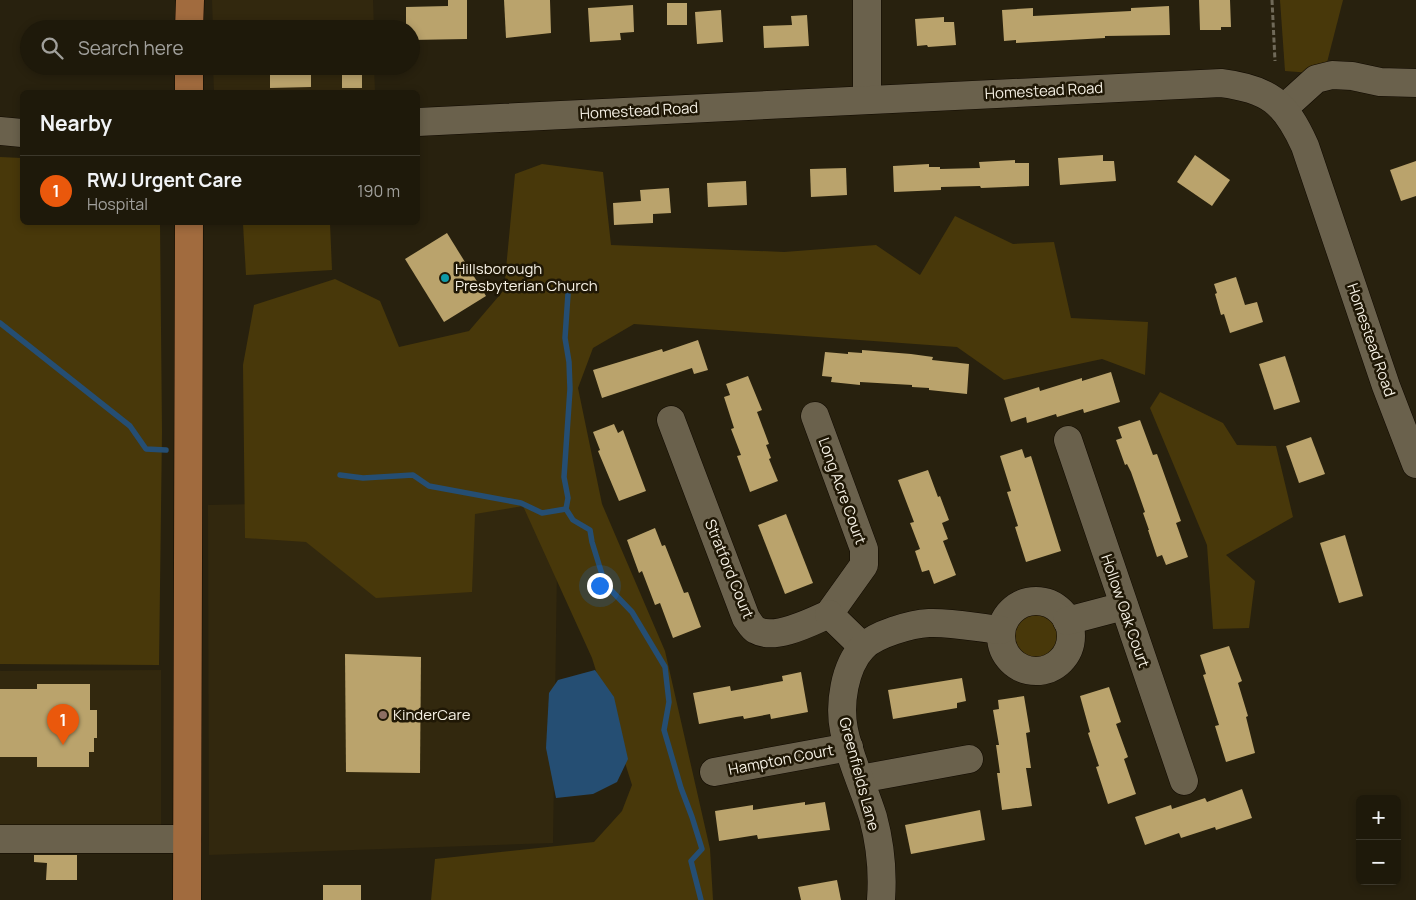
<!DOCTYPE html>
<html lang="en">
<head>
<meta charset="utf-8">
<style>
  :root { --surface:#1e190a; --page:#262213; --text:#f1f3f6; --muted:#a1a09c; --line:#3c382b; --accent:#ea580c }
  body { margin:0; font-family:Manrope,sans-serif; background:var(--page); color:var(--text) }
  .controls { position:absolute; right:15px; bottom:15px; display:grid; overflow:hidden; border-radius:8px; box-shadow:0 2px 8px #0003 }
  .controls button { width:45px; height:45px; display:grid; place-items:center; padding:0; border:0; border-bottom:1px solid var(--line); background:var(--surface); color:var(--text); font:25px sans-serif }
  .you { position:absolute; left:599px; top:585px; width:18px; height:18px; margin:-12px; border:4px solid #fff; border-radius:50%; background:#1a73e8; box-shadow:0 0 0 8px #1a73e833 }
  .badge { display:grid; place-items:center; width:32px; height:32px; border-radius:50%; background:var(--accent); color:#fff; font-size:16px; font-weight:700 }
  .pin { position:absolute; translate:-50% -41px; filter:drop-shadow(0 1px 2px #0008) }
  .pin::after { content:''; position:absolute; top:26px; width:18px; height:15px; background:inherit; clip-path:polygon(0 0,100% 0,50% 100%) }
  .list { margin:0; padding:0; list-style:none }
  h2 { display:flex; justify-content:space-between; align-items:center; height:65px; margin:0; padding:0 20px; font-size:21px }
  h2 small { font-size:16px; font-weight:400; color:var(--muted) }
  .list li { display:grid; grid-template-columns:32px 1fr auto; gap:15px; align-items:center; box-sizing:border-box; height:70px; padding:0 20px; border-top:1px solid var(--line) }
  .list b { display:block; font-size:19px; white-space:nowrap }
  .list p { margin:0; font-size:16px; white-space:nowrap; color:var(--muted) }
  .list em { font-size:16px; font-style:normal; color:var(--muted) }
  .icon { flex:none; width:28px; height:28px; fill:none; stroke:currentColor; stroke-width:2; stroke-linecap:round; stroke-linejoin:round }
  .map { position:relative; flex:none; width:1416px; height:900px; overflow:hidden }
  .search { position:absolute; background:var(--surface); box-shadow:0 2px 8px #0003; left:20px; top:20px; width:400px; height:55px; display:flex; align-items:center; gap:12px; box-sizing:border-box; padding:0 18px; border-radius:28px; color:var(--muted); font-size:19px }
  .panel { position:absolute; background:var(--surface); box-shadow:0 2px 8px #0003; left:20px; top:90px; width:400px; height:135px; border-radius:8px }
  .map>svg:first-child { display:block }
  .built { fill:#32280e }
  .green { fill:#48380a }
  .water { fill:#254e73 }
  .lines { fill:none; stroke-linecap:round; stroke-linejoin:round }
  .stream { stroke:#254e73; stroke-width:5.5 }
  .building { fill:#baa36c }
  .minor-casing { stroke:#110a00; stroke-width:29 }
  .major-casing { stroke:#110a00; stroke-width:29 }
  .path { stroke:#706a59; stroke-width:3; stroke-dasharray:5 2.5; stroke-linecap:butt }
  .minor { stroke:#6a614c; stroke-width:28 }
  .major { stroke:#a16b3e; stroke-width:28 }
  .culture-dot { fill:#0f9aa8; stroke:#1f1705; stroke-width:2 }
  .education-dot { fill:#8d6e63; stroke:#1f1705; stroke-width:2 }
  .labels { text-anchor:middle; stroke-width:5; stroke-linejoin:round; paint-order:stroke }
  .street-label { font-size:15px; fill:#f5f0e4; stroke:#1f1705 }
  .poi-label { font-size:15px; fill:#f5f0e4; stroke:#1f1705; text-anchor:start }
</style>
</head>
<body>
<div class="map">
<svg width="1416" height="900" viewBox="0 0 1416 900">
  <rect width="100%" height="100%" fill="#28210e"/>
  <g class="built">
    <path d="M212,0H373L374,29H213Z"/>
    <path d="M213,66H374L375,92H214Z"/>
    <path d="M558,497L553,843L209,855L208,505Z"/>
    <path d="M161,670V828L0,829V671Z"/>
  </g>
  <g class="green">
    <path d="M1280,0H1343L1324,74L1285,71Z"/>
    <path d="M0,157L22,158V222L160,223L162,432L159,665L0,664Z"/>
    <path d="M542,164L603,172L611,245L784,252L876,245L920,275L955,216L1013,244L1054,242L1071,318L1148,322L1145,375L1102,359L1004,380L957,347L634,324L593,348L578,388L602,504L665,651L710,849L713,900H431L435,859L594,842L622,811L632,785L592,658L523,506L475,514L472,592L376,598L306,542L245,538L243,365L254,305L335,279L380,301L399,347L469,331L504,290L515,174Z"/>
    <path d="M269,223H330L332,270L246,275L243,224Z"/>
    <path d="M1160,392L1223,423L1237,445L1276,446L1293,517L1226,555L1255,581L1249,628L1213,629L1207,545L1150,408Z"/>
    <circle cx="1036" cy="635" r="22"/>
  </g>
  <path class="water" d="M595,670L614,697L628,759L617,782L593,794L556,798L546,748L549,693L558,680Z"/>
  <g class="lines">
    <g class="stream">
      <path d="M568,294L565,338L569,362L570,389L564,477L568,498L566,509L573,520L590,530L592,542L605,584L632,612L665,667L669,702L664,730L681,788L692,817L702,849L691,861L701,900"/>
      <path d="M0,323L130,426L146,449L166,450"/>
      <path d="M340,475L363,478L413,475L429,486L521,503L542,513L566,509"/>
    </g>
  </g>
  <g class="building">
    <path d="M448,0H467V39L411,40V29H406V7L448,6Z"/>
    <path d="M504,0H550L551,33L506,38Z"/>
    <path d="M1199,0H1230L1231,27H1221V30H1200Z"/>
    <rect x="667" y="3" width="20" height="22"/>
    <path d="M633,5L634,32L620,33L621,40L590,42L588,8Z"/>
    <path d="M1169,6L1170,35L1105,36V38L1016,43V40L1004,41L1002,10L1033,8V16L1131,11V8Z"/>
    <path d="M721,10L723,42L697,44L695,12Z"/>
    <path d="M807,15L809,46L764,48L763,26L792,25L791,16Z"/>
    <path d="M944,17V22H954L956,45L928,47L927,45L917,46L915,19Z"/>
    <path d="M270,66H311V87L270,88Z"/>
    <rect x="342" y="68" width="20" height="20"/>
    <path d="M1103,155V161H1114L1116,181L1060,185L1058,158Z"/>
    <path d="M1195,155L1230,180L1212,206L1177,182Z"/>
    <path d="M1015,160V163H1029V186L981,188L980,186L941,187V190L894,192L893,166L929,164V167H940V169L980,168L979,162Z"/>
    <path d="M1416,161V196L1401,201L1390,170Z"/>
    <path d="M846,168L847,195L811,197L810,169Z"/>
    <path d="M746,181L747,205L708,207L707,183Z"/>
    <path d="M669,188L671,213L653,214V223L614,225L613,203L641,201L640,190Z"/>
    <path d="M447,233L486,296L444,322L405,259Z"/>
    <path d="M1236,277L1245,305L1257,302L1263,322L1230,333L1224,314L1221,315L1215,294L1217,293L1214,284Z"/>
    <path d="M698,340L708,370L694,374L692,368L602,398L593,370L662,349L663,352Z"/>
    <path d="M862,350L911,354L933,357L932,360L969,364L967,394L929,390V388L912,387V385L860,382V385L831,382L832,377L822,376L825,352L848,354V352L862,353Z"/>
    <path d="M1285,356L1300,402L1274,410L1259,364Z"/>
    <path d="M1111,372L1120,402L1084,413L1083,409L1057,417L1056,414L1027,423L1026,417L1011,422L1004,398L1039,387L1040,391L1082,378V381Z"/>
    <path d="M748,376L762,410L757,412L769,444L766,445L771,458L769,459L778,481L750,492L737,456L741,455L731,429L734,428L724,397L730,395L726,384Z"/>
    <path d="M1140,420L1153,455L1157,454L1181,521L1176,523L1188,557L1166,565L1162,555L1157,557L1148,530H1149L1143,513L1145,512L1131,472L1127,464L1125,465L1116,440L1122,438L1118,427Z"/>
    <path d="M614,424L618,433L623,430L646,491L619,501L598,451L600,450L593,432Z"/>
    <path d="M1311,437L1325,474L1299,483L1286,446Z"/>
    <path d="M1022,449L1025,458L1031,456L1061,551L1026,562L1015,527L1018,526L1007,492L1011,491L1000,456Z"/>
    <path d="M928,470L938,497L940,496L949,520L942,523L948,539L943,541L956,575L934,584L929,570L922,572L915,551L920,549L910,523L914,522L898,480Z"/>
    <path d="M786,514L813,583L785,594L758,525Z"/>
    <path d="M655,528L662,546L665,545L684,593L688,592L701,627L673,638L660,603L655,605L642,571L639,573L627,540Z"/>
    <path d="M1345,535L1363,596L1339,603L1320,543Z"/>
    <path d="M1229,646L1242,681L1238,683L1248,716L1246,717L1255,753L1226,762L1215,726L1219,725L1203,675L1206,674L1200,655Z"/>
    <path d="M345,654L421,657L420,773L346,772Z"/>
    <path d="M801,672L808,712L771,719L770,714L744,719L743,716L736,717L699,724L693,693L730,686L731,691L783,681L782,676Z"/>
    <path d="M962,678L966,701L957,703V708L893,719L888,690Z"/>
    <path d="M37,684H90V710H97V738H94V752H89V767H37V757H0V689H37Z"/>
    <path d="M1109,687L1121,722L1116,724L1128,757L1124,759L1136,794L1108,804L1096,767L1099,766L1088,733L1090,732L1080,696Z"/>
    <path d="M1024,696L1030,732L1026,733L1031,768H1026L1032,806L1002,810L997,773H1000L996,745H999L993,710L999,709L998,700Z"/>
    <path d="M1242,789L1252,818L1216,830L1215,827L1181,838L1179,833L1145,845L1135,817L1171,805L1172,809L1205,798L1207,802Z"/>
    <path d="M805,802V805L825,802L830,830L758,839L757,835L719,841L715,811L753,805V810Z"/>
    <path d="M980,810L985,840L911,854L905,825Z"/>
    <path d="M34,855H77V880H46L47,863L34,862Z"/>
    <path d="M837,880L841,900H801L798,887Z"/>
    <rect x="323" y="885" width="38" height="15"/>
  </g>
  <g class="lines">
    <defs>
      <g id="minor">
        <path d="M867,100V0"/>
        <path d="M1284,108L1316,79L1332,75L1352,76L1380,82L1416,83"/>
        <path d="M418,122L1221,83C1269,89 1285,102 1305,146L1386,386L1416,464"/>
        <path d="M0,131L22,133"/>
        <path d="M815,416L864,549V565L829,614"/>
        <path d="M671,420L746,618C749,622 752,628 756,630C775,641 811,622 829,614"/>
        <path d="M1068,440L1184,781"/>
        <circle cx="1036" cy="636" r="35"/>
        <path d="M829,614L863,647"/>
        <path d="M1067,621L1124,606"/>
        <path d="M714,772L849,747"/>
        <path d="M860,779L969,759"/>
        <path d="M0,839H187"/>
        <path d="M881,900C883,873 880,843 873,817C864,788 850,760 844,730C839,705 844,667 863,647C876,634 911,624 929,623C953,622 978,628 1001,630"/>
      </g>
      <g id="major">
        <path d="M189,29L190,0"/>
        <path d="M189,92V66"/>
        <path d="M187,900L189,222"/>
      </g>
    </defs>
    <use href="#minor" class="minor-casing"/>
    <use href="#major" class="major-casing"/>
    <path class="path" d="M1272,0L1275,61"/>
    <use href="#minor" class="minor"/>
    <use href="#major" class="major"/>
  </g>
  <circle class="culture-dot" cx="445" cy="278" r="5"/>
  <circle class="education-dot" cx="383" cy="715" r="5"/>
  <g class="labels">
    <g class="street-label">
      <text transform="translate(1044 91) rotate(-3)" y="5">Homestead Road</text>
      <text transform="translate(639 111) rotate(-3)" y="5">Homestead Road</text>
      <text transform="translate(1371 340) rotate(71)" y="5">Homestead Road</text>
      <text transform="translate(842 491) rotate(70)" y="5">Long Acre Court</text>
      <text transform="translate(729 569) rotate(68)" y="5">Stratford Court</text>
      <text transform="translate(1125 611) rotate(71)" y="5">Hollow Oak Court</text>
      <text transform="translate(781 760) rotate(-11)" y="5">Hampton Court</text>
      <text transform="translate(859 774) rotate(75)" y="5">Greenfields Lane</text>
    </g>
    <g class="poi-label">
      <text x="455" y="274">Hillsborough<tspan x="455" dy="17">Presbyterian Church</tspan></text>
      <text x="393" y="720">KinderCare</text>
    </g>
  </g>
</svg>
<div class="controls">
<button>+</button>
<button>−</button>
</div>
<div class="you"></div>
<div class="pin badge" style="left:63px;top:745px">1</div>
<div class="search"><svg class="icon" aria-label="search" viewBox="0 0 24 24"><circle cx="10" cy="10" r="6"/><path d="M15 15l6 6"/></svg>Search here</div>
<section class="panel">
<h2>Nearby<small></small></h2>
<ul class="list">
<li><span class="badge">1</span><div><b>RWJ Urgent Care</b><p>Hospital</p></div><em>190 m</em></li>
</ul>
</section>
</div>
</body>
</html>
